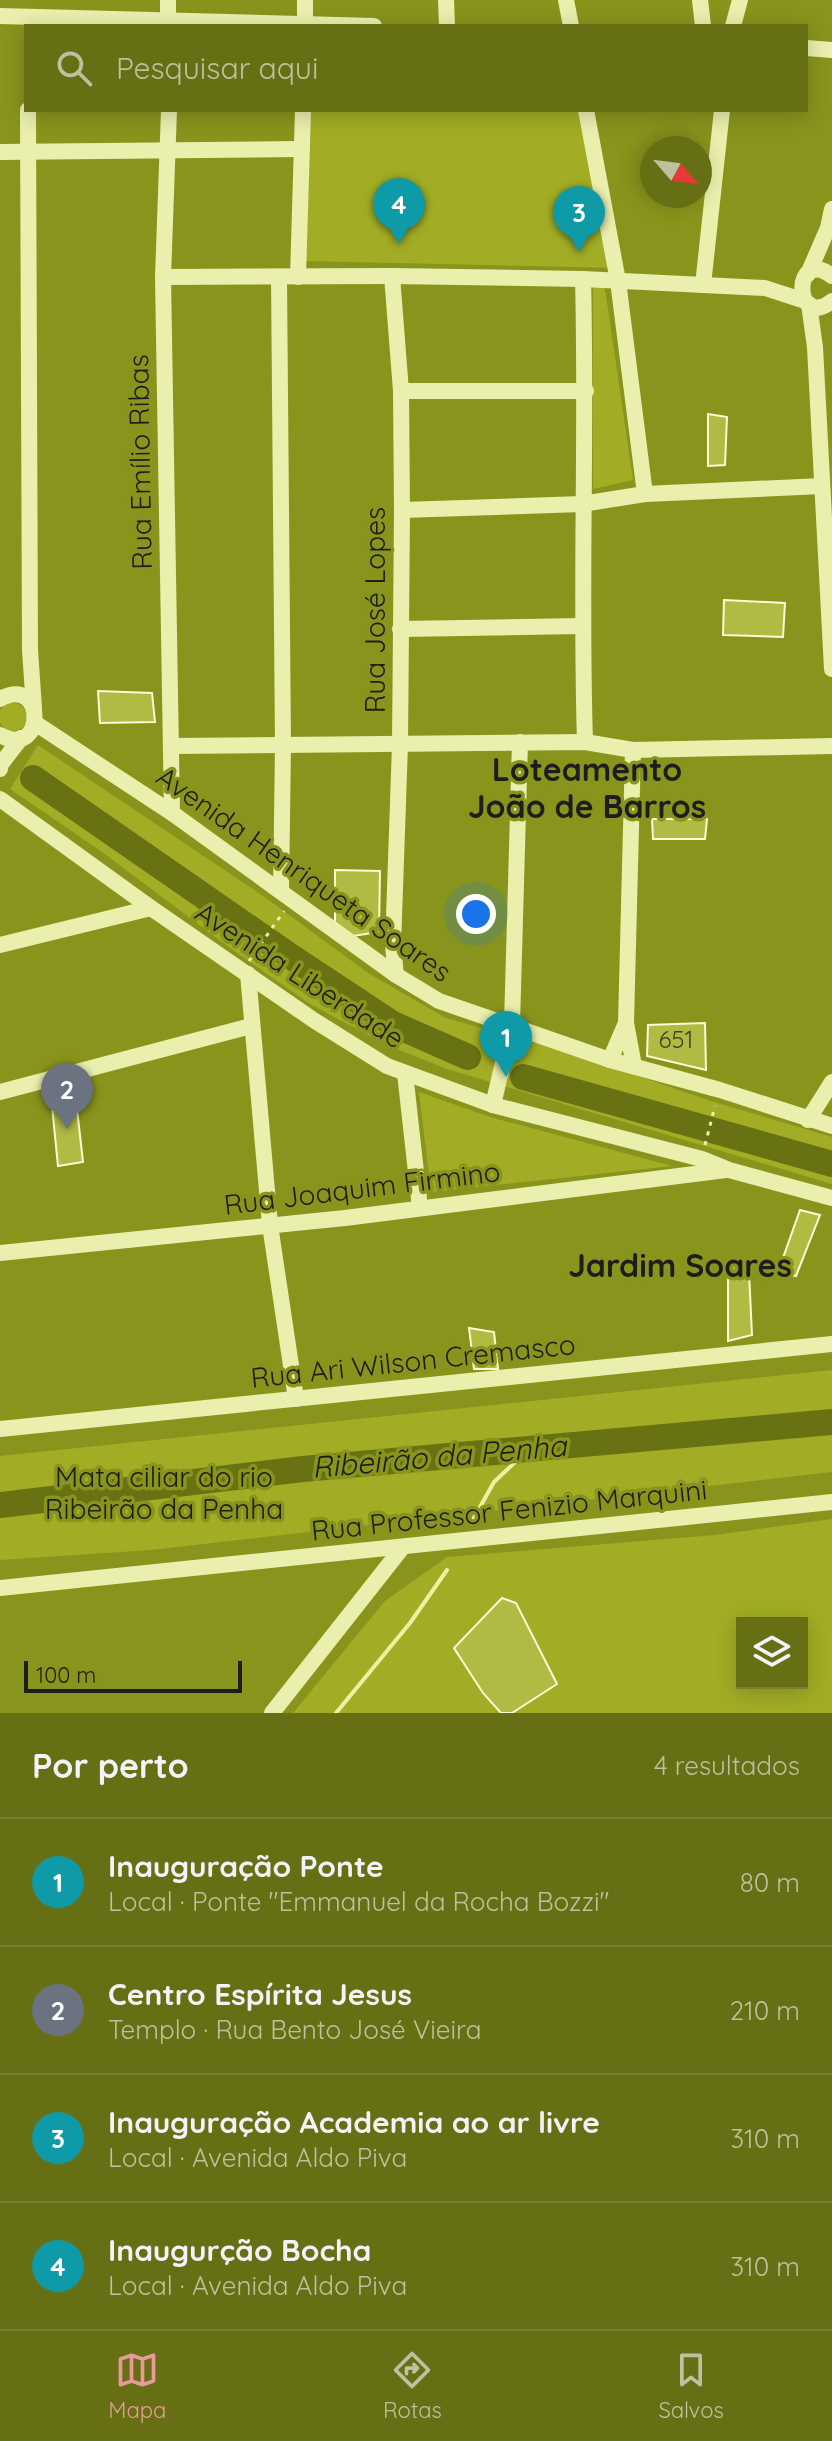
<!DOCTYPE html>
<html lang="pt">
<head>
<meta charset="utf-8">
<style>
  :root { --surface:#676f15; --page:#6d741e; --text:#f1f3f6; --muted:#bdc1a0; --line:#7a8134; --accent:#e69b98 }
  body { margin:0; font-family:Quicksand,sans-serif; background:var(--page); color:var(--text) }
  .controls { position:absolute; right:24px; bottom:24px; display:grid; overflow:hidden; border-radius:0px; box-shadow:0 4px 20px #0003 }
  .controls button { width:72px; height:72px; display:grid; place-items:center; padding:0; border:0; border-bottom:2px solid var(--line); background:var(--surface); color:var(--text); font:40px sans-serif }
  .compass { position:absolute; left:640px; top:136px; width:72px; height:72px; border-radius:50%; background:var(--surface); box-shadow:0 4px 20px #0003; rotate:118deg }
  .scale { position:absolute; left:24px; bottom:20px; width:218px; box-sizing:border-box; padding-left:8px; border:4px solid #1d1d1d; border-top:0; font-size:22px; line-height:28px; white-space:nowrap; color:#1d1d1d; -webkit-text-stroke:6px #89941c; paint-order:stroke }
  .you { position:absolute; left:476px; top:914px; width:28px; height:28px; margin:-20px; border:6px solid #fff; border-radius:50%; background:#1a73e8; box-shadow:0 0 0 12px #1a73e833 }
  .badge { display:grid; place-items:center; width:52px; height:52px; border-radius:50%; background:var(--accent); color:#fff; font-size:26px; font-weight:700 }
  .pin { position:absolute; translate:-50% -66px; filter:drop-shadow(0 2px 4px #0008) }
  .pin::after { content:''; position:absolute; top:42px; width:28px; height:24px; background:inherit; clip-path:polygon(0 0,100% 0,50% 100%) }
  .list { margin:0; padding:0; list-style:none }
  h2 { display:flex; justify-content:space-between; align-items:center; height:104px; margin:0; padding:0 32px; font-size:34px }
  h2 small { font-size:26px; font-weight:400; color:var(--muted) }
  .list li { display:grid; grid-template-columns:52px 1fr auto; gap:24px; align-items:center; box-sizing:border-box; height:128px; padding:0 32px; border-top:2px solid var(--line) }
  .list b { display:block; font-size:30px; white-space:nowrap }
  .list p { margin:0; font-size:26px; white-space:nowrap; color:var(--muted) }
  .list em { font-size:26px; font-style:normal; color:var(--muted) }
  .icon { flex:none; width:44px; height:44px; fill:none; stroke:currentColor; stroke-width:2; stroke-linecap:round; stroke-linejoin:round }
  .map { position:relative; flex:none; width:832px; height:1713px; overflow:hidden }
  .search { position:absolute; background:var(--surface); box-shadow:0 4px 20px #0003; left:24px; right:24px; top:24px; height:88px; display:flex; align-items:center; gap:20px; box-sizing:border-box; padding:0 28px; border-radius:0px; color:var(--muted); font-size:30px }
  .sheet { height:616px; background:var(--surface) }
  nav { display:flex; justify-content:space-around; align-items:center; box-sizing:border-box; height:112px; border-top:2px solid var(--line); background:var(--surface); font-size:22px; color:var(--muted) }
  nav a { display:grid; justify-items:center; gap:4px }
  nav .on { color:var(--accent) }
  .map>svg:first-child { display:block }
  .green { fill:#a2ad25; fill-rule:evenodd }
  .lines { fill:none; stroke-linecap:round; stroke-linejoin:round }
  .stream { stroke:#ebf1a1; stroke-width:4 }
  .river { stroke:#687213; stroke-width:26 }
  .building { fill:#b1bb44; stroke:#f8fbd5; stroke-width:2 }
  .path { stroke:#eaefae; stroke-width:3; stroke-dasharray:4 6; stroke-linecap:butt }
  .minor { stroke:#eaefae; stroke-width:16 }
  .labels { text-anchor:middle; stroke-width:7; stroke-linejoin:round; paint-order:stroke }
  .number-label { font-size:24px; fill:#424427 }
  .street-label { font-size:28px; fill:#1d1d1d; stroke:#89941c }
  .park-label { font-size:28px; fill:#1d1d1b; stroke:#89941c }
  .water-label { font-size:30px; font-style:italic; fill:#1c1c19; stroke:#89941c }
  .quarter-label { font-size:32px; font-weight:bold; fill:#1d1d1d; stroke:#89941c }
</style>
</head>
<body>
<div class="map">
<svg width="832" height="1713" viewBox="0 0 832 1713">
  <rect width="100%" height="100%" fill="#89941c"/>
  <g class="green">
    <path d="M309,110H582L616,268L305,261Z"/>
    <path d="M604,282L633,480L593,489V284Z"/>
    <circle cx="13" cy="717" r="14"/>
    <path d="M38,745L266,898L368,973L446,1018L562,1050L711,1101L832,1137V1184L447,1069L387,1045L310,1004L226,945L98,849L10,789Z"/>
    <path d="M419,1092L490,1117L672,1166L431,1192Z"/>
    <path d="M832,1370V1472L151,1550L0,1560V1456Z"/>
    <path d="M832,1519V1713H293L385,1601L447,1557L715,1535ZM742,1623H802V1683H742Z"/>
  </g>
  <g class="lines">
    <g class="stream">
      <path d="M471,1523L494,1482L529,1449"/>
      <path d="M336,1713L410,1623L447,1570"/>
    </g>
    <g class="river">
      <path d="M33,778L287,954L393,1024L468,1057"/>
      <path d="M523,1077L832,1164"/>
      <path d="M0,1505L303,1469L832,1422"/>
    </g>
  </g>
  <g class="building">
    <path d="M708,414L727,417L725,465L708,466Z"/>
    <path d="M724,600L785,603L783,637L723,635Z"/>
    <path d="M98,691L152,693L155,722L100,723Z"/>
    <path d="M652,819H707L705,839H653Z"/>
    <path d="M335,870L380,871L379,932L353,936L335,923Z"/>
    <path d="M705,1023L706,1070L647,1056L648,1025Z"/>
    <path d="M75,1091L83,1162L58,1166L51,1096Z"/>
    <path d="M800,1210L820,1215L796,1276L778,1272Z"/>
    <path d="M728,1263L749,1272L752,1335L728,1341Z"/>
    <path d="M469,1328L494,1332L498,1369H474Z"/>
    <path d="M502,1598L516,1603L557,1684L512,1713H501L483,1693L454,1648Z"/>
  </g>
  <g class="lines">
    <g class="path">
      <path d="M249,961L284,911"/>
      <path d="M705,1145L715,1106"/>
    </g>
    <g class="minor">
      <path d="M168,0V26"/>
      <path d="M446,0L447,26"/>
      <path d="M566,0L571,26"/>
      <path d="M700,0L703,26"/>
      <path d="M0,16L374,26"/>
      <path d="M305,26V0"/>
      <path d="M733,26L740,0"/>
      <path d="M806,48L832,50"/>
      <path d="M28,110L30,650L34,708"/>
      <path d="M169,110L163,277L172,813"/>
      <path d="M586,110L618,281L645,494"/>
      <path d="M0,152L302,149"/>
      <path d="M808,274L828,228L832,209"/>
      <path d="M392,276L401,391L402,510L400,745L393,946L396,975"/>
      <path d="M832,276C792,246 793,331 832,301"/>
      <path d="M163,277L392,276L583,279L765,288L805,301"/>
      <path d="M279,277L283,745L281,891"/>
      <path d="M298,277L303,110"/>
      <path d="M583,279C587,433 580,588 585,742"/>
      <path d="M703,285L722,110"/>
      <path d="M809,304L815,347L832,669"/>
      <path d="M401,391H586"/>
      <path d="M402,510L582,504L645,494L822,486"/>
      <path d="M400,629L581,626"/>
      <path d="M0,699C46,674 46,760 0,735"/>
      <path d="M35,723L172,813L396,975L439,1001L610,1060L720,1090L832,1126"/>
      <path d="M171,746L585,742L633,750L832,746"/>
      <path d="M633,750L626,1023L634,1066"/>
      <path d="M0,769L1,764L21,738"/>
      <path d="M0,799L151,908L315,1021L387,1066L493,1105L702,1159L729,1170L832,1198"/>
      <path d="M0,945L151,908"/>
      <path d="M248,974L270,1225L296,1399"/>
      <path d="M610,1060L626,1023"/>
      <path d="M405,1073L420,1208"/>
      <path d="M0,1092L251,1026"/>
      <path d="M493,1105L512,1024L520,742"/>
      <path d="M808,1120L832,1082"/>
      <path d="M0,1253L345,1218L726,1170"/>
      <path d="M0,1429L832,1344"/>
      <path d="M0,1588L832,1502"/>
      <path d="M272,1713L402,1548"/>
    </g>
  </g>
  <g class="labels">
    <g class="number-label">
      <text x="676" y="1048">651</text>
    </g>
    <g class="street-label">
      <text transform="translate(140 462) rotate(-91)" y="10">Rua Emílio Ribas</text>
      <text transform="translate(375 610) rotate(-90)" y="10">Rua José Lopes</text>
      <text transform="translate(304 874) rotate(35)" y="10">Avenida Henriqueta Soares</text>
      <text transform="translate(300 975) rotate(33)" y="10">Avenida Liberdade</text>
      <text transform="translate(362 1188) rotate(-7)" y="10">Rua Joaquim Firmino</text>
      <text transform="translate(413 1361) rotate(-6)" y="10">Rua Ari Wilson Cremasco</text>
      <text transform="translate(509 1510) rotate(-6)" y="10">Rua Professor Fenizio Marquini</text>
    </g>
    <g class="park-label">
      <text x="164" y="1487">Mata ciliar do rio<tspan x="164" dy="32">Ribeirão da Penha</tspan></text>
    </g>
    <g class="water-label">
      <text transform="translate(439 1457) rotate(-5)" y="10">Ribeirão da Penha</text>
    </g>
    <g class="quarter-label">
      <text x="587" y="781">Loteamento<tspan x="587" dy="37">João de Barros</tspan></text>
      <text x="680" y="1277">Jardim Soares</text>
    </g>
  </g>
</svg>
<div class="controls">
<button><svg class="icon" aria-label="layers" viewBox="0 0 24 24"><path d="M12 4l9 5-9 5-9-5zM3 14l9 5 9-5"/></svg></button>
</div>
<svg class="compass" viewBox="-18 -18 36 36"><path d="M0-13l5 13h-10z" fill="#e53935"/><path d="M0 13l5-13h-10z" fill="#bdc1a0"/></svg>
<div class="scale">100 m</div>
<div class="you"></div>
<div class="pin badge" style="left:506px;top:1077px;background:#0f9aa8">1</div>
<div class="pin badge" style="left:67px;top:1129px;background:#6b7280">2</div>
<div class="pin badge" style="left:579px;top:252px;background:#0f9aa8">3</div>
<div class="pin badge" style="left:399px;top:244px;background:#0f9aa8">4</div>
<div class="search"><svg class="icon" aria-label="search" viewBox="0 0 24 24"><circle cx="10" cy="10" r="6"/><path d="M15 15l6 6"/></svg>Pesquisar aqui</div>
</div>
<section class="sheet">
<h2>Por perto<small>4 resultados</small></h2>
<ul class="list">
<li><span class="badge" style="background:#0f9aa8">1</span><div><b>Inauguração Ponte</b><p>Local · Ponte &quot;Emmanuel da Rocha Bozzi&quot;</p></div><em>80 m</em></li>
<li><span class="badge" style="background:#6b7280">2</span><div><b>Centro Espírita Jesus</b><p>Templo · Rua Bento José Vieira</p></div><em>210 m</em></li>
<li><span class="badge" style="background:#0f9aa8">3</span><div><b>Inauguração Academia ao ar livre</b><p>Local · Avenida Aldo Piva</p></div><em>310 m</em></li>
<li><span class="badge" style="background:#0f9aa8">4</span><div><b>Inaugurção Bocha</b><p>Local · Avenida Aldo Piva</p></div><em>310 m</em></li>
</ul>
</section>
<nav>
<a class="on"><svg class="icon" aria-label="map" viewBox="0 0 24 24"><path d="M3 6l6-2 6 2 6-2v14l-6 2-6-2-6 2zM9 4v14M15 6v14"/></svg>Mapa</a>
<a><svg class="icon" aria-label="directions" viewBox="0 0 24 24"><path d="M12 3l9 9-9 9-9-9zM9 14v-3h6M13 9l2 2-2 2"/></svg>Rotas</a>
<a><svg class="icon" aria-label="saved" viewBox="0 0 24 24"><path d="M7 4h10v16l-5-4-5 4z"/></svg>Salvos</a>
</nav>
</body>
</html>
